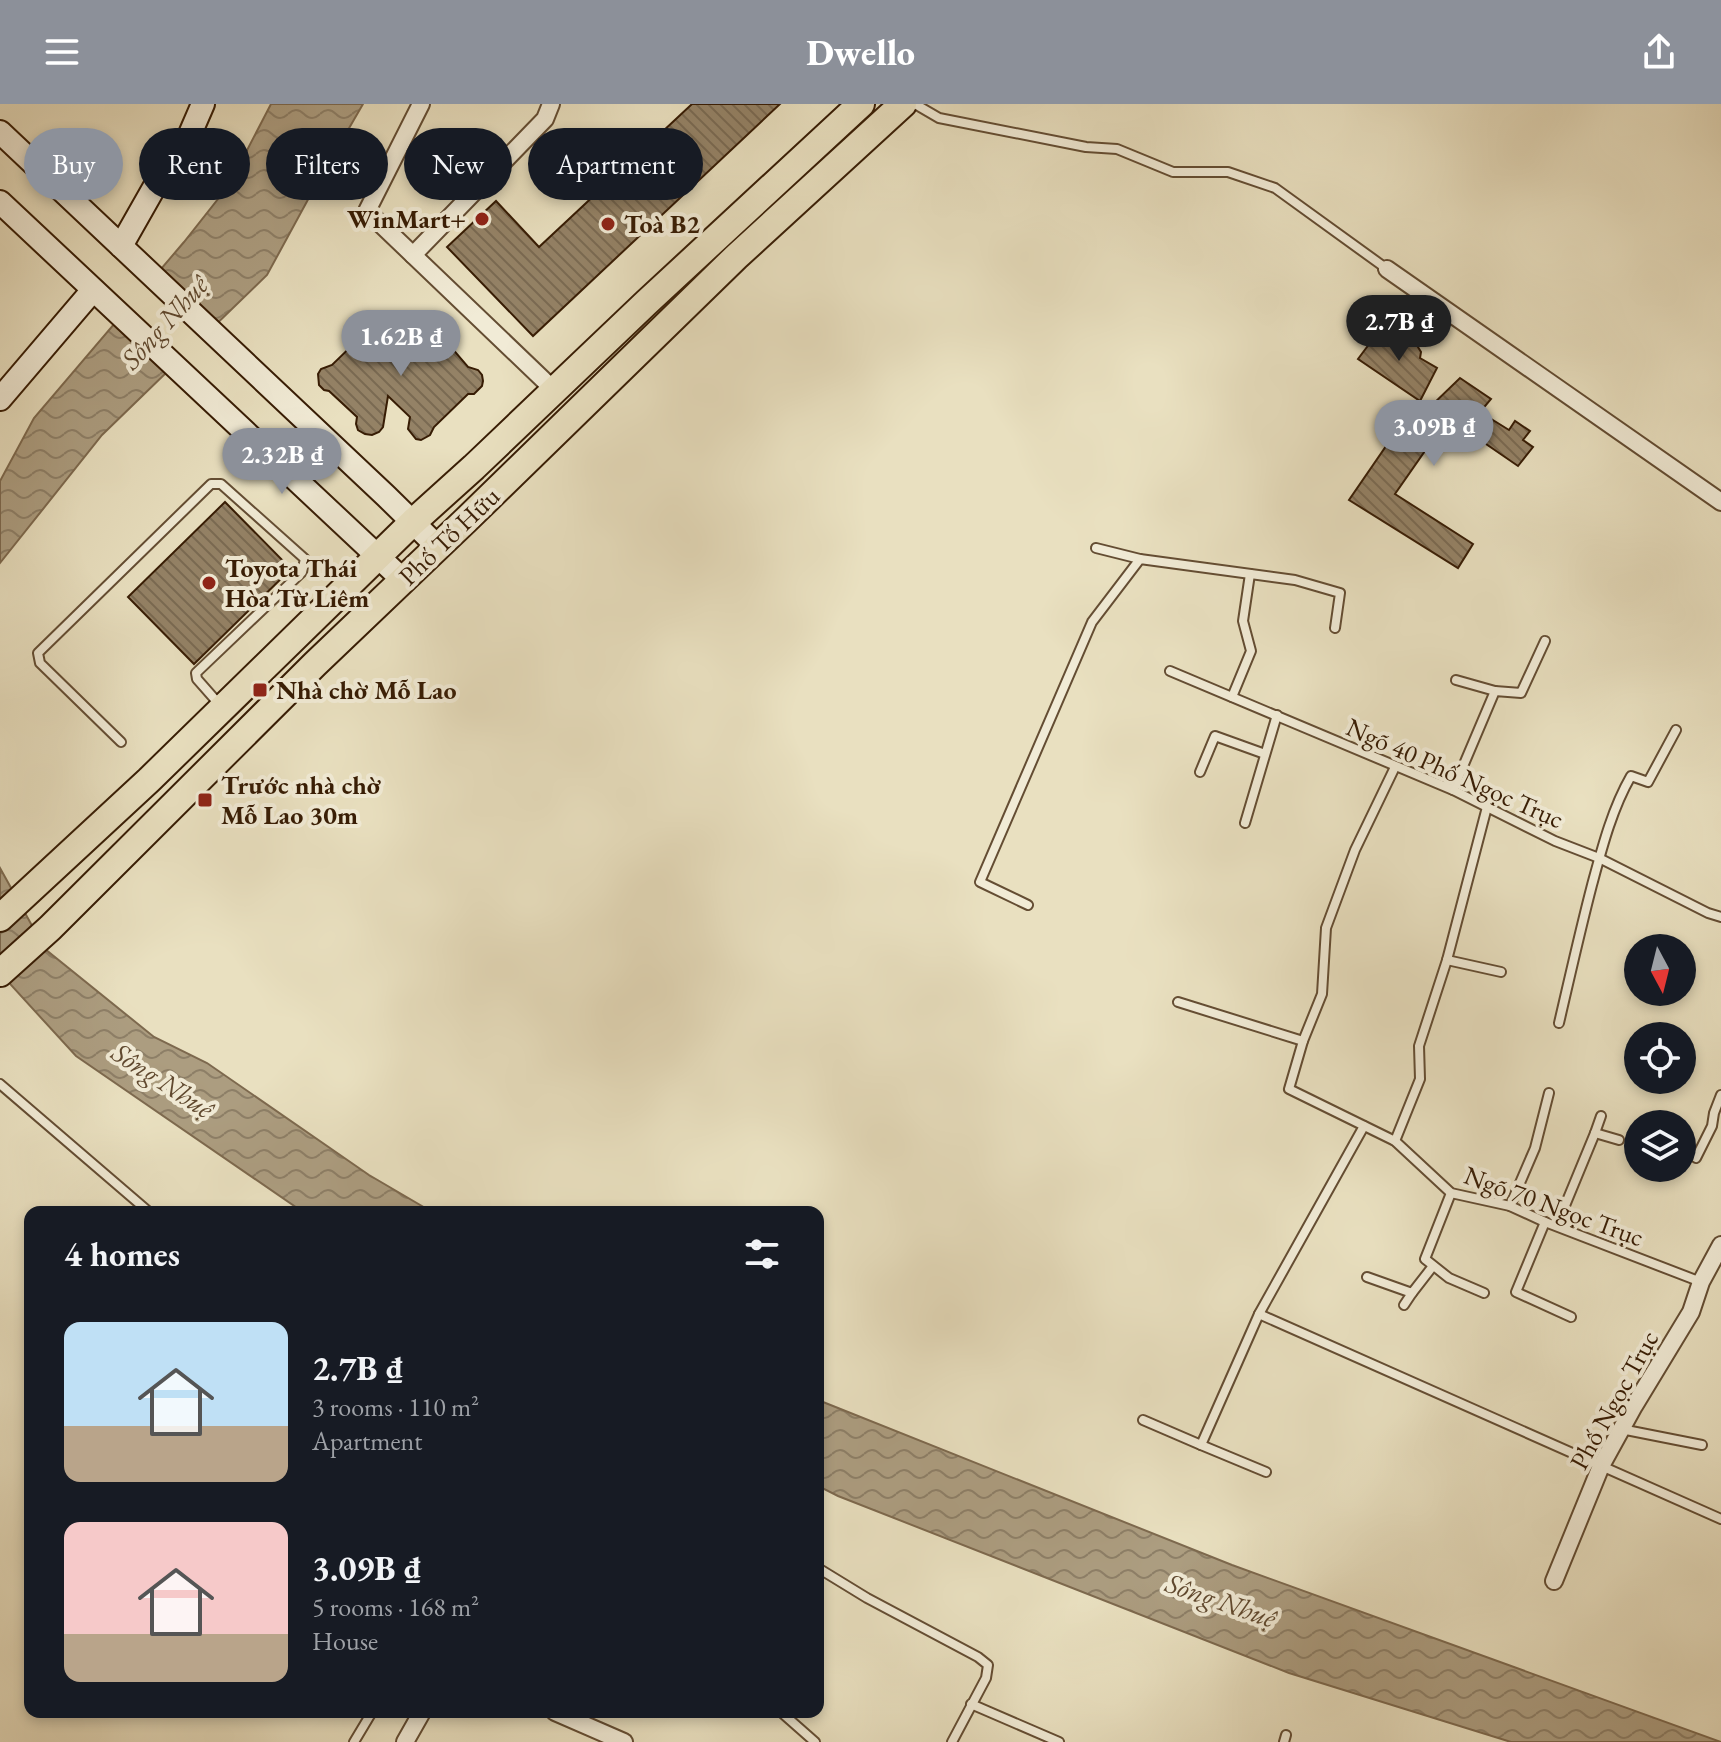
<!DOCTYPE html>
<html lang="en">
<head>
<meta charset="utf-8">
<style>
  body { margin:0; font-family:"EB Garamond",serif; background:#242831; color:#f1f3f6; height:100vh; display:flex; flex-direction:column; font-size:30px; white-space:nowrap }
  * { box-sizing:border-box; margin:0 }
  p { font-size:26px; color:#9ea1a6 }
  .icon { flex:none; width:44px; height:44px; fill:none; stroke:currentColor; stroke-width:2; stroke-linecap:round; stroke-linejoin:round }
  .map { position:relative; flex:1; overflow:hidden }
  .side { position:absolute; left:24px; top:1102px; width:800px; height:512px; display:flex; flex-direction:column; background:#171b24; border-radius:16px; box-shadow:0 4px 12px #0003 }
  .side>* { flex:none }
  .guide { position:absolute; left:24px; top:24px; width:800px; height:72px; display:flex; gap:16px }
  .needle { width:52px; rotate:173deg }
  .controls { position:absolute; left:1624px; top:830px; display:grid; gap:16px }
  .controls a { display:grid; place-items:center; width:72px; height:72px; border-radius:50%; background:#171b24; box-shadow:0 4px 12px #0003; font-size:40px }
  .price { position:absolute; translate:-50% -68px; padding:0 18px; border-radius:28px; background:#8c9099; color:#fff; font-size:26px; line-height:52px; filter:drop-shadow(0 2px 4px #0008) }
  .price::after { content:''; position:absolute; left:50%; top:48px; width:24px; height:18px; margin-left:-12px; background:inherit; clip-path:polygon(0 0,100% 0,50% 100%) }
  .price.selected { background:#222; color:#fff }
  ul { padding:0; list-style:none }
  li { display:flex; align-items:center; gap:24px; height:200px; padding:0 40px }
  li span { display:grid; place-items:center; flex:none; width:224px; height:160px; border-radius:16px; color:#555 }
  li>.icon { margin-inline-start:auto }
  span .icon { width:96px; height:96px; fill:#fffc; stroke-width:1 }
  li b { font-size:34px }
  h2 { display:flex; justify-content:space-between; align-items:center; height:96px; padding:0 40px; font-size:34px }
  .pill { padding:0 28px; border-radius:36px; background:#171b24; box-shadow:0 4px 12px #0003; font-size:28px; line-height:72px }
  .pill.selected { background:#8c9099; color:#fff }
  header { display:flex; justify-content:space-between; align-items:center; height:104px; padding:0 40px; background:#8c9099; color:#fff; font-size:36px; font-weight:800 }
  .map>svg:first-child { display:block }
</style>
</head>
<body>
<header><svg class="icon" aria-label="menu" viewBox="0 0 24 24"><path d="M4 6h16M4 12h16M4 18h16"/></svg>Dwello<svg class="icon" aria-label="share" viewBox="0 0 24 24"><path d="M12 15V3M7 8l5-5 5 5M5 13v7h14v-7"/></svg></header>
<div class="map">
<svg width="1721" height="1638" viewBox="0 0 1721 1638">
  <defs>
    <pattern id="water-waves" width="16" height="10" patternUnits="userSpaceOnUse" patternTransform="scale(2)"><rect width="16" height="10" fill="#ac9d80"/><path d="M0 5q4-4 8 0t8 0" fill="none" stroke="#8d7f67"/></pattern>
    <pattern id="building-back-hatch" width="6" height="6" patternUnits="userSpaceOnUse" patternTransform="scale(2)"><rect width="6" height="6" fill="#948266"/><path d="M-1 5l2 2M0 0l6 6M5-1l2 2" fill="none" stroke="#7a6a52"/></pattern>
  </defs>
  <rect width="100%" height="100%" fill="#e9e0c0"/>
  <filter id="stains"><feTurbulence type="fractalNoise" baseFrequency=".0025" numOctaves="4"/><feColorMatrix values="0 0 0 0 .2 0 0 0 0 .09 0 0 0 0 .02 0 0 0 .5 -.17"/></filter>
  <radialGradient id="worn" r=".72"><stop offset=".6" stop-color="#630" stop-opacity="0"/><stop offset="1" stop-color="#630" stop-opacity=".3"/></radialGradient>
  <g fill="url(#water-waves)" stroke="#7d694e" stroke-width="2">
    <polygon points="271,0 363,0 311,90 267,171 102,331 0,459 0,377 34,314 184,138 229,81"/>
    <polygon points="0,764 45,845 154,933 207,959 369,1071 432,1108 303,1108 76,952 11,881 0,864"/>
    <polygon points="818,1296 1232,1461 1721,1638 1511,1638 1289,1569 838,1392 818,1382"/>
  </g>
  <polygon fill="#e9e0c0" points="151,170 213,229 177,263 119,208"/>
  <g fill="url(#building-back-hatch)" stroke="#371c04" stroke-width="2">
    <polygon points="692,0 780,0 533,232 447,143 496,97 539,143"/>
    <polygon points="423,214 431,214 442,222 444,229 444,235 468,263 478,266 482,271 483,277 482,282 474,290 468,290 434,323 430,331 421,336 416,335 408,325 410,313 388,292 383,323 379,328 372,331 365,330 358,326 356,320 357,313 329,287 324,286 319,281 318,270 321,265 332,261 364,230 369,220 379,216 384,218 387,222 398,262 411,222 415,216"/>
    <polygon points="1379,227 1396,236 1405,232 1413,235 1421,248 1420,254 1437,264 1420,297 1358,255"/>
    <polygon points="1460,274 1491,295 1480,308 1509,326 1515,317 1530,327 1523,336 1533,343 1518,362 1448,314 1395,390 1473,440 1458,464 1349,396 1393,332 1397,335"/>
    <polygon points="225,398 291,465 194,560 128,493"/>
  </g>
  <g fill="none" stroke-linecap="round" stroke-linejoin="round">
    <defs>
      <g id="lane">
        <polyline points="915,0 939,14 1086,43 1117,45 1173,68 1228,68 1275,84 1387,165"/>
        <polyline points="1096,444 1140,455"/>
        <polyline points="1170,567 1453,686 1555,737 1599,754 1708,809 1721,813"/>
        <polyline points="1456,576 1495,587"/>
        <polyline points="1232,593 1251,547 1243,517 1250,470"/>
        <polyline points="121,638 40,559 38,549 211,380 221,380 305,455 302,468 196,569 197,575 219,600"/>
        <polyline points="1395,663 1355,746 1326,824 1322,890 1303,937 1289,985 1395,1037 1451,1089 1510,1102 1545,1118 1701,1178"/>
        <polyline points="1200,668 1215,632 1265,650"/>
        <polyline points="1453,686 1495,587 1521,589 1545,537"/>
        <polyline points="1245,719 1277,611"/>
        <polyline points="1028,801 980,778 1092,518 1140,455 1295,476 1340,489 1335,524"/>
        <polyline points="1447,856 1501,868"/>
        <polyline points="1178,898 1303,937"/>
        <path d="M1559,919C1570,872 1580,827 1592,781C1602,744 1612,705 1631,672L1648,678L1676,626"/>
        <polyline points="0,980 149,1108"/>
        <polyline points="1595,1029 1619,1036"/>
        <polyline points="1395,1037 1420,975 1419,942 1447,856 1487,703"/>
        <polyline points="1696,1054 1712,1022 1714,1009 1721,991"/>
        <polyline points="1451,1089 1425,1155 1449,1174 1484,1189"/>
        <polyline points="1510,1102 1535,1044 1549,989"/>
        <polyline points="1545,1118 1516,1188 1571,1213"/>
        <polyline points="1557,1121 1595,1029 1601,1012"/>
        <polyline points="1367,1173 1412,1189 1433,1162"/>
        <polyline points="1404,1201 1412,1189"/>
        <polyline points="1259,1210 1721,1415"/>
        <polyline points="1143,1316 1201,1341 1259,1210 1364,1022"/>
        <polyline points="1621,1325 1702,1341"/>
        <polyline points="1201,1341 1266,1368"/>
        <polyline points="818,1464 867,1494 978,1553 988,1561 986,1574 952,1638"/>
        <polyline points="971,1600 1059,1638"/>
        <polyline points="781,1608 815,1638"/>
        <polyline points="354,1638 372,1608"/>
        <polyline points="1284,1638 1286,1631"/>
      </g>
      <g id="street">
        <polyline points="421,0 367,107 554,286"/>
        <polyline points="413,151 545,15 551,0"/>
        <polyline points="1387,165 1721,398"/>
        <polyline points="1554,1477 1601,1362 1634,1302 1691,1208 1701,1178 1721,1141"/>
        <polyline points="555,1608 624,1638"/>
        <polyline points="405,1638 422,1608"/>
      </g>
      <g id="secondary">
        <polyline points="0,28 386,392 438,443"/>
        <polyline points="0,98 403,476"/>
        <polyline points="121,142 159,75 190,30 203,0"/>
        <polyline points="0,295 93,186"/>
      </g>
      <g id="primary">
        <polyline points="0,814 149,676 413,418 474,363 646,199 861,0"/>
        <polyline points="0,869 50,824 315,560 466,416 736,153 903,0"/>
      </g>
    </defs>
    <use href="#lane" stroke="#644d33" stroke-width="12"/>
    <use href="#street" stroke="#644d33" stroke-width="20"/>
    <use href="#secondary" stroke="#371c04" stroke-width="26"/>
    <use href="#primary" stroke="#371c04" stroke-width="30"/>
    <use href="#lane" stroke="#f1ebd6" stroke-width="8"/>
    <use href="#street" stroke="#f1ebd6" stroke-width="16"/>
    <use href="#secondary" stroke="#f1ebd6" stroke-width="22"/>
    <use href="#primary" stroke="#e9e0c0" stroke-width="26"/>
  </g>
  <g fill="#8f2418" stroke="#f1ebd6" stroke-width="3">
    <circle cx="482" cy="115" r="8"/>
    <circle cx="608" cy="120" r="8"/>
    <circle cx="209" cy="479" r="8"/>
    <rect x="252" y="578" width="16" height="16" rx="4"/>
    <rect x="197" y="688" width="16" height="16" rx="4"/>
  </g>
  <g text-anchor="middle" stroke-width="8" stroke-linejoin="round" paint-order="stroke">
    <g font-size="26" font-weight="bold" fill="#371c04" stroke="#f1ebd6" text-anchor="start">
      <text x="466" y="124" text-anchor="end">WinMart+</text>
      <text x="624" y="129">Toà B2</text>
      <text x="225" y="473">Toyota Thái<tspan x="225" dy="30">Hòa Từ Liêm</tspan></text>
      <text x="276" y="595">Nhà chờ Mỗ Lao</text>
      <text x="221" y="690">Trước nhà chờ<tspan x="221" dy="30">Mỗ Lao 30m</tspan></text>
    </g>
    <g font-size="26" fill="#371c04" stroke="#f1ebd6">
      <text transform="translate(449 432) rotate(-44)" y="9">Phố Tố Hữu</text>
      <text transform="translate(1455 669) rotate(24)" y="9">Ngõ 40 Phố Ngọc Trục</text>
      <text transform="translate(1554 1102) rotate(20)" y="9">Ngõ 70 Ngọc Trục</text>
      <text transform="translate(1614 1296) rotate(-61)" y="9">Phố Ngọc Trục</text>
    </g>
    <g font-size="28" font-style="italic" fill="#60492f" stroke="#f1ebd6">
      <text transform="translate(164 218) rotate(-48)" y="10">Sông Nhuệ</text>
      <text transform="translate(163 976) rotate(33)" y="10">Sông Nhuệ</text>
      <text transform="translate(1221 1496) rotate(19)" y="10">Sông Nhuệ</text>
    </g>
  </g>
  <rect width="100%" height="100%" filter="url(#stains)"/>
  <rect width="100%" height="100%" fill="url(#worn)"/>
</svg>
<div class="controls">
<a><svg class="needle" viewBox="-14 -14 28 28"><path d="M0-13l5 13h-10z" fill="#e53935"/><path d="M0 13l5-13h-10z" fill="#9ea1a6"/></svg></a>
<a><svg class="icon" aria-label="locate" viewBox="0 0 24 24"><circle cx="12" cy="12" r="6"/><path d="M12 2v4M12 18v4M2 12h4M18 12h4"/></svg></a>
<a><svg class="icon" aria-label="layers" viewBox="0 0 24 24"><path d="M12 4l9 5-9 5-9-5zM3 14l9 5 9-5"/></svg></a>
</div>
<b class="price selected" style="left:1399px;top:259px">2.7B ₫</b>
<b class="price" style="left:401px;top:274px">1.62B ₫</b>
<b class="price" style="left:1434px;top:364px">3.09B ₫</b>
<b class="price" style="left:282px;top:392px">2.32B ₫</b>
<div class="guide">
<a class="pill selected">Buy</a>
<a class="pill">Rent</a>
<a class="pill">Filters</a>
<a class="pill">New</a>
<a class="pill">Apartment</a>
</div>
<section class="side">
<h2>4 homes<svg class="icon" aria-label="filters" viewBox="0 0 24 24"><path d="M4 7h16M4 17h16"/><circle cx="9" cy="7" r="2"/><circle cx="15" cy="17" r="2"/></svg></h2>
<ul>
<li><span style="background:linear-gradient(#bfe0f5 65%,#b9a48a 0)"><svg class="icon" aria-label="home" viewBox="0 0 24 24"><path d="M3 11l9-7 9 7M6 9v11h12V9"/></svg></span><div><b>2.7B ₫</b><p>3 rooms · 110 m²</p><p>Apartment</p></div></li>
<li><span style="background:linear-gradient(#f6c9c9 70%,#b9a48a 0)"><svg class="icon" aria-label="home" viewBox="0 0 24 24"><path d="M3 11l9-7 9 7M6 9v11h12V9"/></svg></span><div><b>3.09B ₫</b><p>5 rooms · 168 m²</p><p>House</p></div></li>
</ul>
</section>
</div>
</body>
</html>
